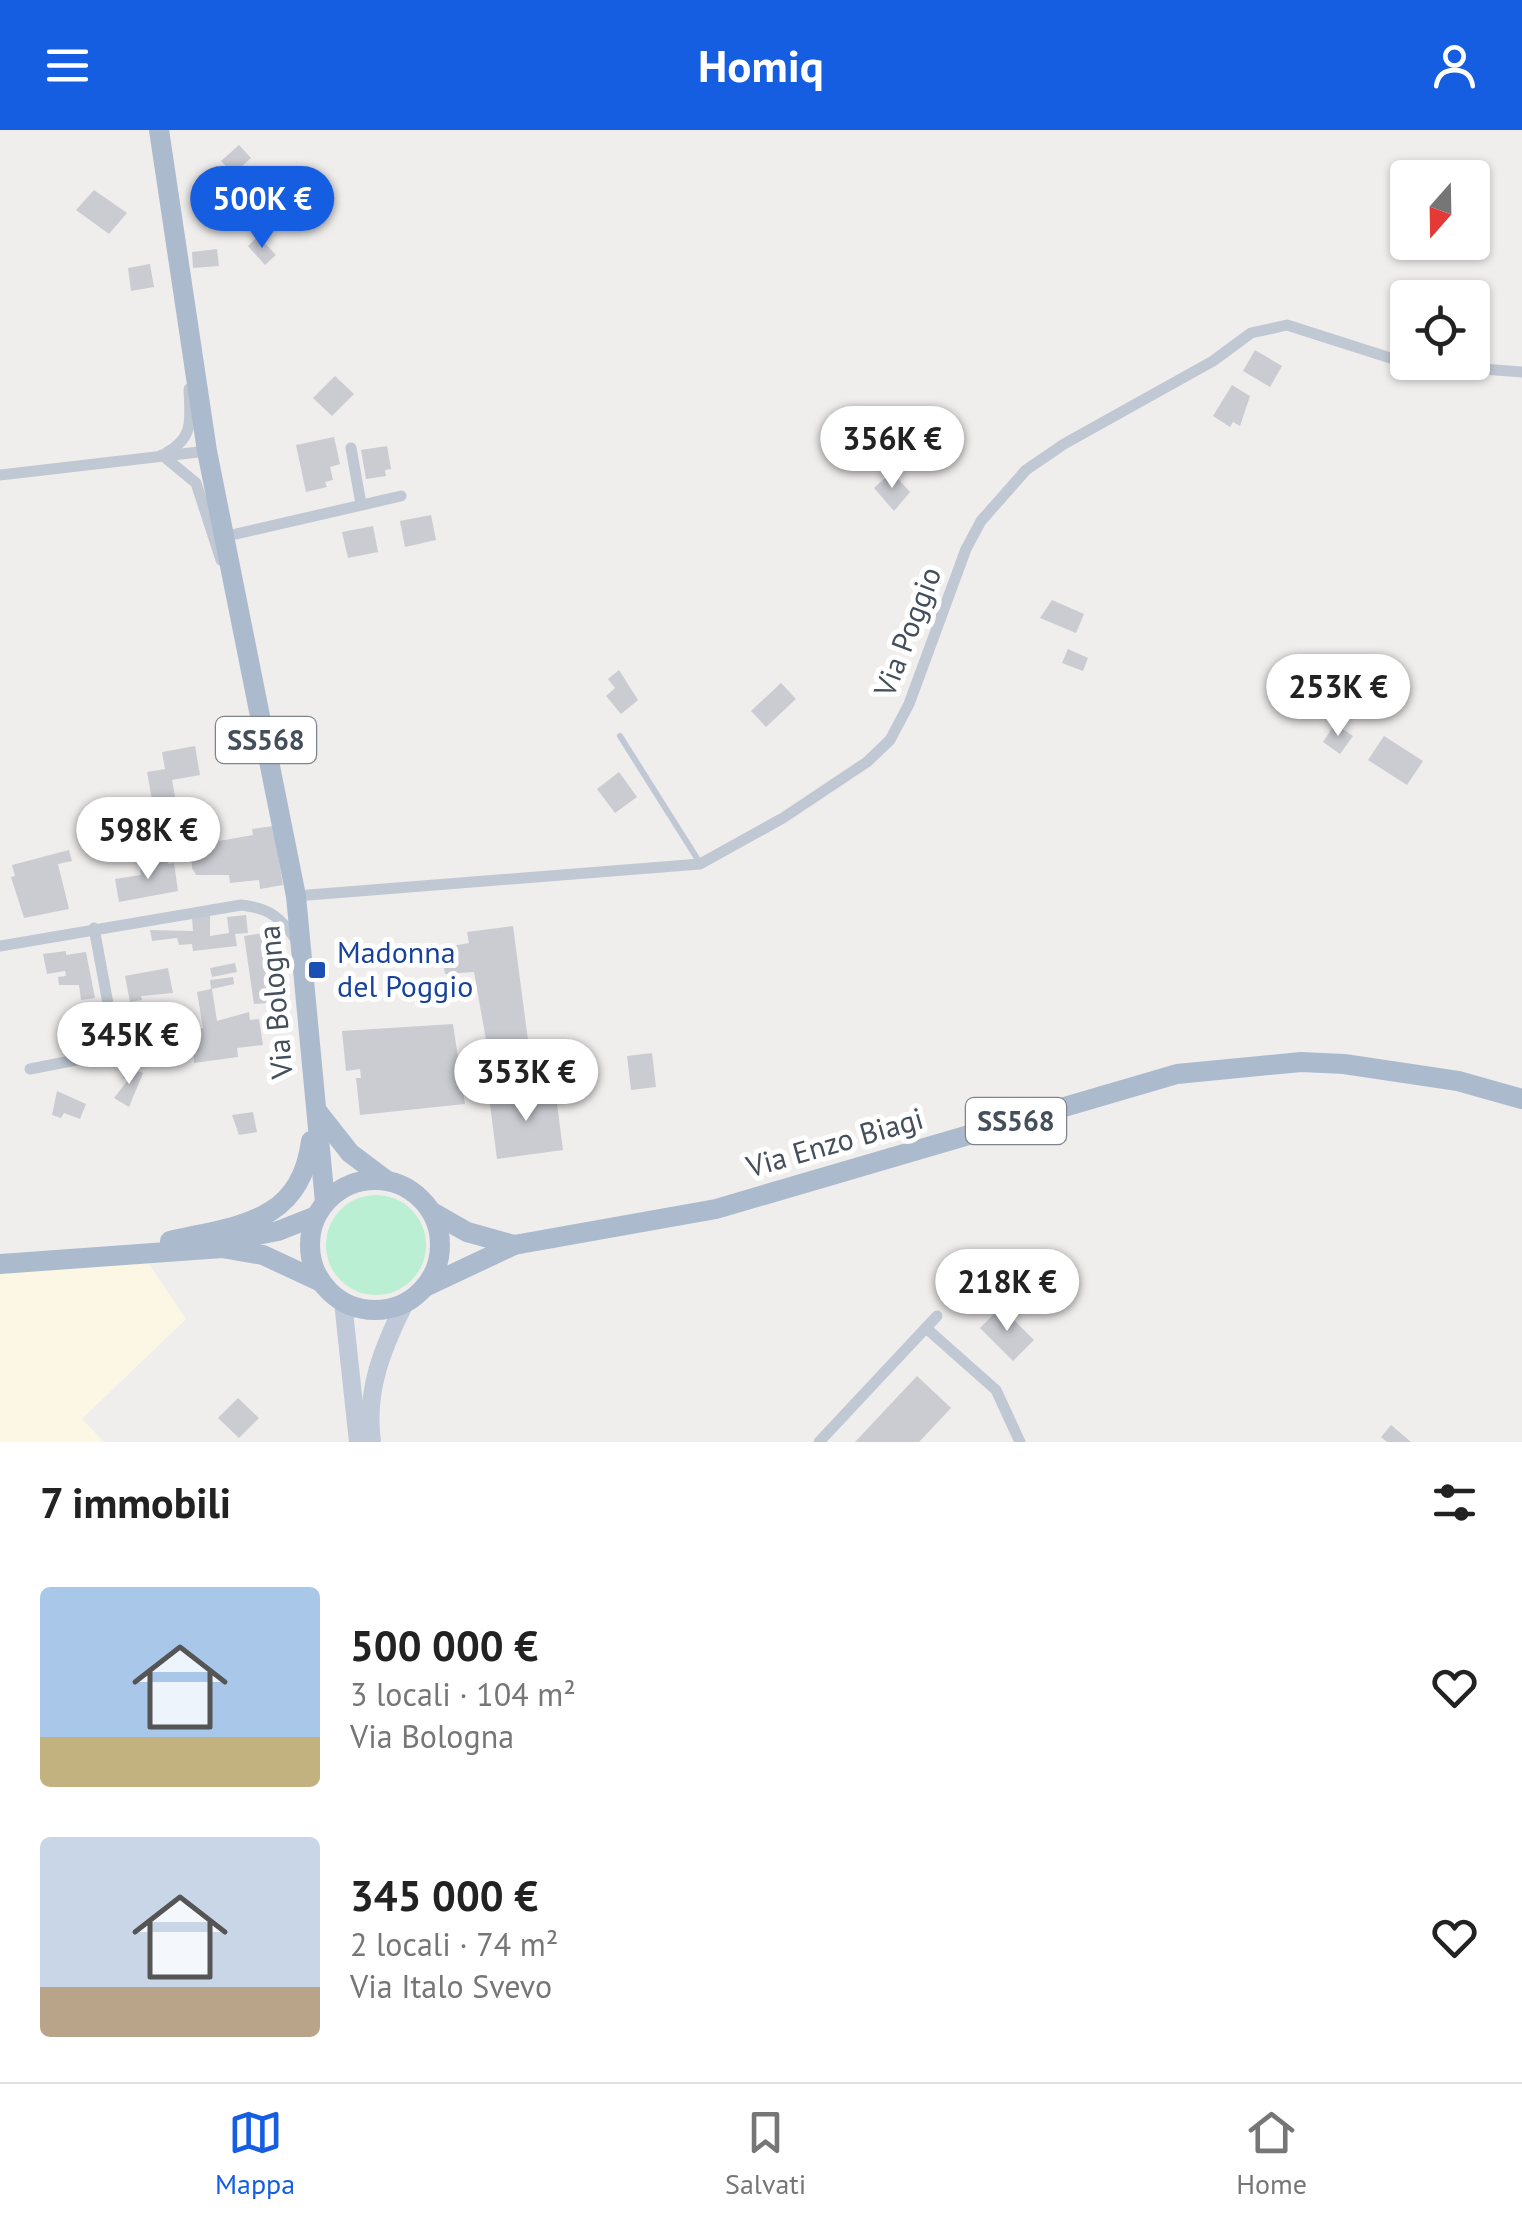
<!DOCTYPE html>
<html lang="it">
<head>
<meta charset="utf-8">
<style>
  body { margin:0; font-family:"PT Sans",sans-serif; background:#f6f6f6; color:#222; height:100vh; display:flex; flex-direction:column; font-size:38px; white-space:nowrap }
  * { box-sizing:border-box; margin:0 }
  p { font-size:32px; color:#767676 }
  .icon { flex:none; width:55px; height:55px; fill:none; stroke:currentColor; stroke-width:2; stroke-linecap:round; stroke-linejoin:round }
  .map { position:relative; height:1312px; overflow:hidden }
  .drawer { display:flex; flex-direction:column; background:#fff; flex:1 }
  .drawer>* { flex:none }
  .needle { width:65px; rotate:200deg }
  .controls { position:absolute; left:1390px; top:30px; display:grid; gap:20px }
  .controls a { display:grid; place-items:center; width:100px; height:100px; border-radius:10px; background:#fff; box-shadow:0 2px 8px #0004; font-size:50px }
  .price { position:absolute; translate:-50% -85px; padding:0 22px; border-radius:35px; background:#fff; color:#222; font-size:32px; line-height:65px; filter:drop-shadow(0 2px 5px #0008) }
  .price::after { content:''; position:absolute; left:50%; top:60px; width:30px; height:22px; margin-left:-15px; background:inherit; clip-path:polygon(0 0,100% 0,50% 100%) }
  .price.selected { background:#155ee2; color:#fff }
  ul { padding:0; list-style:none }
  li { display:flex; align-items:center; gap:30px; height:250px; padding:0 40px }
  li span { display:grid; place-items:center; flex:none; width:280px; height:200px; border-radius:10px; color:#555 }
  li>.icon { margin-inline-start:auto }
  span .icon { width:120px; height:120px; fill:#fffc; stroke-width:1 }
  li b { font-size:42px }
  h2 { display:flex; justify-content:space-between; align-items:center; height:120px; padding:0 40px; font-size:42px }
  header { display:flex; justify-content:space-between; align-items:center; height:130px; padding:0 40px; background:#155ee2; color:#fff; font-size:45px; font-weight:800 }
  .tabs { display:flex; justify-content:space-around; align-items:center; height:140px; border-top:2px solid #e0e0e0; background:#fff; font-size:28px; color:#767676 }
  .tabs a { display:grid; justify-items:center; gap:5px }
  .tabs .selected { color:#155ee2 }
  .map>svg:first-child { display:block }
</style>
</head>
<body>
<header><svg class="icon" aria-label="menu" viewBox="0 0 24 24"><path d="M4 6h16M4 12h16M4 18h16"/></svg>Homiq<svg class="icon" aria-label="person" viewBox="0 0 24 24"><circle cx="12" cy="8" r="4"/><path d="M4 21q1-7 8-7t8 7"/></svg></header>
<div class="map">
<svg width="1522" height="1312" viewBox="0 0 1522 1312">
  <rect width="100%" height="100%" fill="#f0eded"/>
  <polygon fill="#fcf7e5" points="146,1130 186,1189 82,1289 104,1312 0,1312 0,1143"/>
  <circle fill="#baefd3" cx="376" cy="1115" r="50"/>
  <g fill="#caccd2">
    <polygon points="239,15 251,28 233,44 221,31"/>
    <polygon points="94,60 127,83 109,104 76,80"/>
    <polygon points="258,106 276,125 265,135 248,116"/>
    <polygon points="217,119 219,136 193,138 192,122"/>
    <polygon points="150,134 154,157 131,161 128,138"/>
    <polygon points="1255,220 1282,236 1270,257 1243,241"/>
    <polygon points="335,246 354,264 332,286 313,268"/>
    <polygon points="1232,255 1250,266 1240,296 1233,292 1230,297 1213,286"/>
    <polygon points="334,307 340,334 330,337 333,350 325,352 327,357 306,362 296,315"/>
    <polygon points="387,316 391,339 385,340 386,346 366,349 361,320"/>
    <polygon points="892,342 910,362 894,381 874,358"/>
    <polygon points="431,385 436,410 405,417 400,391"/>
    <polygon points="373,396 378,422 348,428 342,402"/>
    <polygon points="1052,470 1084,484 1076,503 1040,488"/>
    <polygon points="1068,519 1088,528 1083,541 1062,533"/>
    <polygon points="619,540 638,570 621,584 606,566 615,558 608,549"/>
    <polygon points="781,553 796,569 766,597 751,581"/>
    <polygon points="1335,594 1353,606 1340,624 1323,612"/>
    <polygon points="1384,606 1423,631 1407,655 1368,630"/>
    <polygon points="195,616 200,645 172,650 179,688 156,692 147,642 165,639 162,622"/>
    <polygon points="619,642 637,667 615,683 597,659"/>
    <polygon points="273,696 283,755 260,759 259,750 230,753 229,745 196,745 192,738 190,708 212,704 213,712 253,705 252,699"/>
    <polygon points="69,720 72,731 58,734 69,779 24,788 11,747 15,746 12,735"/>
    <polygon points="167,729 168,734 174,733 178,761 119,772 115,749 141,745 140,737"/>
    <polygon points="210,785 210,806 229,803 227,787 246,785 248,803 235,804 237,816 193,821 192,814 179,815 177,808 152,811 150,800 193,801 192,788"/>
    <polygon points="513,796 531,933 491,938 474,842 445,844 441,818 469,813 467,802"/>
    <polygon points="270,802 275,846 281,845 285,872 254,874 244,806"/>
    <polygon points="66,821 66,825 86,822 95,868 81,870 79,855 59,855 58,847 66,846 65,841 47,844 43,824"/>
    <polygon points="235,833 237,842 212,847 210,838"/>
    <polygon points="168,838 173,863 141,866 142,870 130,872 125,846"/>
    <polygon points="233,847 234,854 212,859 217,891 249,882 250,890 259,889 263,915 237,918 238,927 194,933 193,899 203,898 197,862 211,859 210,850"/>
    <polygon points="453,894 465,974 360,985 356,948 361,948 360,939 346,941 342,901"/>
    <polygon points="652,923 656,957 631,960 627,926"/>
    <polygon points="127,937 143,943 129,977 114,968 128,950 123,948"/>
    <polygon points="555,958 563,1020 497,1029 489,967"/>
    <polygon points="57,961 86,974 80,989 64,983 61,988 52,985"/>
    <polygon points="253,982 257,1002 239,1005 232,985"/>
    <polygon points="1001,1177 1034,1210 1013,1231 980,1198"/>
    <polygon points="917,1246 951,1278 919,1312 855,1312"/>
    <polygon points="238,1268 259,1288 239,1308 218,1288"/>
    <polygon points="1391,1295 1411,1312 1387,1312 1381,1307"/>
  </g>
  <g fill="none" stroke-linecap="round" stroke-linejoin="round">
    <polyline stroke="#c0c8d3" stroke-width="6" points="620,606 700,733"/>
    <g stroke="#c0c8d3" stroke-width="11">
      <polyline points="351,318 361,374"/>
      <path d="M166,323C195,307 190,289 189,259"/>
      <polyline points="162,325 196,353 221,430"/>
      <polyline points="0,345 207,321"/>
      <polyline points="223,407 401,366"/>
      <polyline points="296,766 700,734 783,688 867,632 890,610 909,574 966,419 981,391 1026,340 1064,314 1213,231 1251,203 1287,195 1406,233 1522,242"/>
      <path d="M0,816L241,775C270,778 281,788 297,811"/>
      <polyline points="30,939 117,922 94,798"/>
      <polyline points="926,1198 996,1260 1020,1312"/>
      <polyline points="819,1312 937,1186"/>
    </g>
    <g stroke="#bfc9d7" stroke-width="18">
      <polyline points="343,1172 358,1312"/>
      <path d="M372,1312C365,1261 382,1219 405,1173"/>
    </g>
    <g stroke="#acbacd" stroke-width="20">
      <polyline points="159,0 207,321 296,766 325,1072"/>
      <polyline points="317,981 350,1023 386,1050"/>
      <circle cx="375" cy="1115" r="65"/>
      <polyline points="432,1082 467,1102 514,1115"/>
      <path d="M170,1111C238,1095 300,1094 311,1011"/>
      <polyline points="226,1111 278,1101 316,1086"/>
      <polyline points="0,1134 222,1118 263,1125 321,1152"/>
      <polyline points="425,1157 514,1115 716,1079 1177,944 1301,932 1344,934 1458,951 1522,969"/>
    </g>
  </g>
  <rect fill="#1a4fb4" stroke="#fff" stroke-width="4" x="307" y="830" width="20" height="20" rx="5"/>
  <g text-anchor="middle" stroke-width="10" stroke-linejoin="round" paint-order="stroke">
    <g fill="#fff" stroke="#7d848c" stroke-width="2.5">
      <rect x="216" y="587" width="100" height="46" rx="8"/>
      <rect x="966" y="968" width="100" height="46" rx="8"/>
    </g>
    <g font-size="28" font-weight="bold" fill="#454f5b">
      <text x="266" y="620">SS568</text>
      <text x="1016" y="1001">SS568</text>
    </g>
    <g font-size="30" fill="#454f5b" stroke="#fff">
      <text transform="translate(908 502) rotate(-69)" y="10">Via Poggio</text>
      <text transform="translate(276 872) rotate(-95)" y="10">Via Bologna</text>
      <text transform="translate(835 1013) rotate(-16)" y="10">Via Enzo Biagi</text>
    </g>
    <g font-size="30" fill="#164399" stroke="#fff" text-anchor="start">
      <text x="337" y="833">Madonna<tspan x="337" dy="34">del Poggio</tspan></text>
    </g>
  </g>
</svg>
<div class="controls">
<a><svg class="needle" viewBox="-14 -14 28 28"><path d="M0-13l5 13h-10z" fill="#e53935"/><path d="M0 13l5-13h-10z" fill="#767676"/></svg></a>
<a><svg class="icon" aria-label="locate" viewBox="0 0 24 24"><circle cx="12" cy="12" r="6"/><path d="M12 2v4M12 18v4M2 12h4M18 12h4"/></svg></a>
</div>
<b class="price selected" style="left:262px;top:121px">500K €</b>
<b class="price" style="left:892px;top:361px">356K €</b>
<b class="price" style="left:1338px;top:609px">253K €</b>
<b class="price" style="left:148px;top:752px">598K €</b>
<b class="price" style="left:129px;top:957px">345K €</b>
<b class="price" style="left:526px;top:994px">353K €</b>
<b class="price" style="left:1007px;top:1204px">218K €</b>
</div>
<section class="drawer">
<h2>7 immobili<svg class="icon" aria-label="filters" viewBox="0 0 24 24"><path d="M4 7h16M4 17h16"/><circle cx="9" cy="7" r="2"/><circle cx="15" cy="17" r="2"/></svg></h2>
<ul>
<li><span style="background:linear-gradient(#a9c7e8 75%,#c2b280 0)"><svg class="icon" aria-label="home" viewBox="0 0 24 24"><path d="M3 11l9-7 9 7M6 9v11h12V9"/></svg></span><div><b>500 000 €</b><p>3 locali · 104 m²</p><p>Via Bologna</p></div><svg class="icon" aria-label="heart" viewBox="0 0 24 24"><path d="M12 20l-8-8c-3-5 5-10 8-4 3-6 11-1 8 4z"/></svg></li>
<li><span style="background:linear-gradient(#c9d6e8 75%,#b9a48a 0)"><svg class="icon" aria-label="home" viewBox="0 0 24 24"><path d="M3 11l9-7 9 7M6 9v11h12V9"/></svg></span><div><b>345 000 €</b><p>2 locali · 74 m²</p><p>Via Italo Svevo</p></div><svg class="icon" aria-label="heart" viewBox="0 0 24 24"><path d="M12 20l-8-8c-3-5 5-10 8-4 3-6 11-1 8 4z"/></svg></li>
</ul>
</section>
<nav class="tabs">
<a class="selected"><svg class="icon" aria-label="map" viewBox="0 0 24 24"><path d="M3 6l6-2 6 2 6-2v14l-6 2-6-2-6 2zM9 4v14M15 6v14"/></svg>Mappa</a>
<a><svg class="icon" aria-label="saved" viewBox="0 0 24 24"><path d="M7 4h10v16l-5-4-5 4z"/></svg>Salvati</a>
<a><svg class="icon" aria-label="home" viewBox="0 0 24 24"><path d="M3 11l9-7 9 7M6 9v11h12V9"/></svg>Home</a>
</nav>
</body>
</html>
